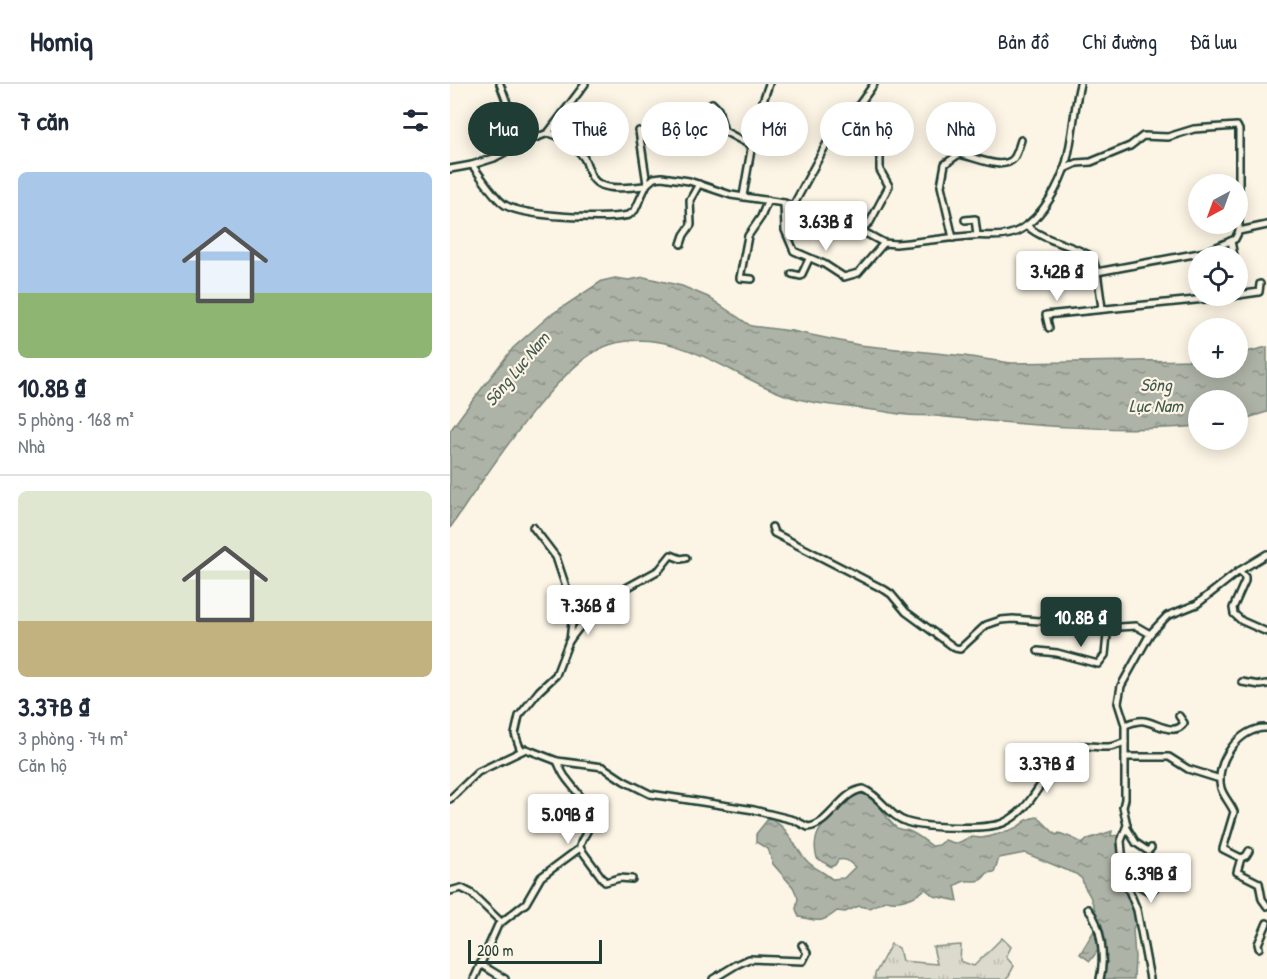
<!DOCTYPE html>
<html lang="vi">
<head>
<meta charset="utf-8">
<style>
  body { margin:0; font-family:"Patrick Hand",sans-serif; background:#f6f6f7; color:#1f2937; height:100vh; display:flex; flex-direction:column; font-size:22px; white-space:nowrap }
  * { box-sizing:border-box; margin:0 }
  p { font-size:20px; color:#747a83 }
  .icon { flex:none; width:33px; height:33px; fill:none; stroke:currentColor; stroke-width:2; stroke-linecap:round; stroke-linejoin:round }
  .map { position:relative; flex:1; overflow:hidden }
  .details { display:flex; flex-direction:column; background:#fff; width:450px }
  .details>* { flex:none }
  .guide { position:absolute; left:18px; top:18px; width:570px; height:54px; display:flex; gap:12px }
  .needle { width:39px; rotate:221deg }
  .tools { position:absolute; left:738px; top:90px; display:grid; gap:12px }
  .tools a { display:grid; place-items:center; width:60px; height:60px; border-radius:50%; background:#fff; box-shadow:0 3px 15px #0003; font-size:30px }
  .scale { position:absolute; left:18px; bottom:15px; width:134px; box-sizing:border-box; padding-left:6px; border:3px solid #1f3d34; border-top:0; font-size:16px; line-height:21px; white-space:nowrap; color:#1f3d34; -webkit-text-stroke:4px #fcf5e5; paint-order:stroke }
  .price { position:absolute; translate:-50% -51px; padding:0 14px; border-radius:6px; background:#fff; color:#222; font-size:20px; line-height:39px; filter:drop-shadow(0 2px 3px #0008) }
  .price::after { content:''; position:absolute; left:50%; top:36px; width:18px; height:14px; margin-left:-9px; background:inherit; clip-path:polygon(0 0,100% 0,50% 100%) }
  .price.on { background:#1f3d34; color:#fff }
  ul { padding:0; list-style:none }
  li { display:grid; align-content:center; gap:12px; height:318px; padding:0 18px }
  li+li { border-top:2px solid #e0e1e3 }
  li span { display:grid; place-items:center; height:186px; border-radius:9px; color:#555 }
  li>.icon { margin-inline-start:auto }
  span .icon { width:108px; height:108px; fill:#fffc; stroke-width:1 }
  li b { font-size:26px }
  h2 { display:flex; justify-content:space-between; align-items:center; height:72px; padding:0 18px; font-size:26px }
  .chip { padding:0 21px; border-radius:27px; background:#fff; box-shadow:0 3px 15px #0003; font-size:21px; line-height:54px }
  .chip.on { background:#1f3d34; color:#fff }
  header { display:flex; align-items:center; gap:36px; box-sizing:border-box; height:84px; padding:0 30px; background:#fff; border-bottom:2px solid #e0e1e3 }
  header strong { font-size:28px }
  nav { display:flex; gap:33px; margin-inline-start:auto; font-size:21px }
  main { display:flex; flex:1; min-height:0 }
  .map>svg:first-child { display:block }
</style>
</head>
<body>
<header>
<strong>Homiq</strong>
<nav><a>Bản đồ</a><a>Chỉ đường</a><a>Đã lưu</a></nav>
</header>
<main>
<section class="details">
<h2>7 căn<svg class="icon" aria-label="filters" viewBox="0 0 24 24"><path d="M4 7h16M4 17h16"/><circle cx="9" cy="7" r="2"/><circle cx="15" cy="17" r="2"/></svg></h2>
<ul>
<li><span style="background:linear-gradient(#a9c7e8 65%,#8fb573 0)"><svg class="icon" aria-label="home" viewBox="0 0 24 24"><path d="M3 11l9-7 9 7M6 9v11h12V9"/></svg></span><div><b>10.8B ₫</b><p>5 phòng · 168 m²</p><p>Nhà</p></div></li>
<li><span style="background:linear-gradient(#dfe7d0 70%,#c2b280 0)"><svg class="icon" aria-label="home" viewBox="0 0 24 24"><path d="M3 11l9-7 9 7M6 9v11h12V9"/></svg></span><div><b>3.37B ₫</b><p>3 phòng · 74 m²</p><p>Căn hộ</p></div></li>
</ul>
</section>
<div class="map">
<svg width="817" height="895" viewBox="0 0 817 895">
  <defs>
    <pattern id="grass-tufts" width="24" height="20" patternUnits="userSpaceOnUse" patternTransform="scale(1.5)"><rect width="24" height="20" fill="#dcdacc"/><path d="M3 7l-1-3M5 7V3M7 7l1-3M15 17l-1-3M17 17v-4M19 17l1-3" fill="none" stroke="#bcbcb0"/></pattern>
    <pattern id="water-ripples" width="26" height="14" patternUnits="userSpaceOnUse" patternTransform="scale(1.5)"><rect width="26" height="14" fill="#aeb3a7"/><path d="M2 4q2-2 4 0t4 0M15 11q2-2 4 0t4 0" fill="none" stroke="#8d9389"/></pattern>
  </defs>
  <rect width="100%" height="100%" fill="#fcf5e5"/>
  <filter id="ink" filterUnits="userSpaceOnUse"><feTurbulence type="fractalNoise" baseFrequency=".0167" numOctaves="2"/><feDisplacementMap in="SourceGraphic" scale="12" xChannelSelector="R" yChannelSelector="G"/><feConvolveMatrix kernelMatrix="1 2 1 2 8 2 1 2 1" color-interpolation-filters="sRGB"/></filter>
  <g filter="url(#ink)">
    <polygon fill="url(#grass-tufts)" stroke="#7e8c80" stroke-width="1.5" points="552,854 561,863 556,873 564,882 557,895 424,895 425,890 441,860 449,864 452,877 487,880 483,863 511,861 510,877 524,882"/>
    <g fill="url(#water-ripples)" stroke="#758479" stroke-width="1.5">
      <path d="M194,193L232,202L258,213L301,242L342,247L409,261L514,272L561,279L748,276V284H788V270L817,263V328L788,337V316H748V342C664,349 579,341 495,333C483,331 470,332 458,331C446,330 434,327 422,326C389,321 357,321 325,307C271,285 220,242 159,261C109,276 31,399 0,444V347L13,329L63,264L99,232L152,197L165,194L179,196Z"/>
      <path d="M408,709C434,714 430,732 447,744C452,747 457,745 461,748C468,751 475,757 482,762L489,761L495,756C513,763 507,756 522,753C525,753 528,754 531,754C542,753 553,748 563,745C575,741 571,735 588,733L606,751L609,749C615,751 629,756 632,760L638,755L662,747L661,752L670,751L671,768L677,805L687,835L683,845L685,873L684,895H651L648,834L640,812L634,802L632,795L626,790L575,769L549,774L544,788L537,789C527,805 520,790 505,802L508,817L484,812L475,805C467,813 449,820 437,816L420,824L409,822L395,828L387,827C370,841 368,836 349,833L346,825L348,814L343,803L323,780L318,765L306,758V750L318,735C339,740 344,766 359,779C366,785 375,789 382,795L394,794L405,783C399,778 396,774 388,776L385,781L381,783L367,774C358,745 383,732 402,713Z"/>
      <polygon points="645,845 649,865 640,877 630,870"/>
    </g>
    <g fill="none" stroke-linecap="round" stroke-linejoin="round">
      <defs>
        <g id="street">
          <polyline points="50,0 72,59"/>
          <polyline points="262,19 268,25 274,47"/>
          <polyline points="223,35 234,32 245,32 251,46 274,47 302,62"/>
          <polyline points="189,47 197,100"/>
          <polyline points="98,49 135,0"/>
          <path d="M22,81L44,74L72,59L98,49C111,52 126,62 134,74C140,84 138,95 151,101C164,106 181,103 195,102"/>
          <path d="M0,85L22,81C31,92 44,114 55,121C75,133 155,136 179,131L185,126L197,100L204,94L212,93L239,97L281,111L334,119L355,126L394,145L410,146L434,159L446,160C470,158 494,154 519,152C533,150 546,154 560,150C586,143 605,110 614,86C623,59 623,28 630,0"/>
          <polyline points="614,85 627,79 641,78 680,62 693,52 718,53 744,45 787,42 789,46 789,147"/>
          <polyline points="293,112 306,37 319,0"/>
          <polyline points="334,119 335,146 344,167 374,180 394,193 408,189 434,159"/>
          <polyline points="343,122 378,57 409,21 424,0"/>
          <polyline points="515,136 525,135 527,151"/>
          <path d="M577,142C596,158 621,160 642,173L647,188L652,224"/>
          <polyline points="410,146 420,138 439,102 430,86 430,69"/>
          <path d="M503,154L491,102L495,80L509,70C523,72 553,88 564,74C567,70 569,62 571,56"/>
          <polyline points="781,157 784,172"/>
          <polyline points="231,160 234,151 241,141 240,116 249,100"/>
          <polyline points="647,188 755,168 785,155 789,147 817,141"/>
          <polyline points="342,190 351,192 359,175"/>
          <polyline points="302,195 290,194 298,152 311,133 318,116"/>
          <polyline points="788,196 790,211"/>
          <polyline points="788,211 809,208 810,200"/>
          <polyline points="599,244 596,231 785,212"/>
          <polyline points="83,443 106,473 117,506 123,530 120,556"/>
          <polyline points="789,487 795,493 795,497 783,524 784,530 792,537 817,548"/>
          <polyline points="700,550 717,532 747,520 789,487 817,470"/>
          <polyline points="588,567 607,569 648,580 655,571 658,541"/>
          <polyline points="792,598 810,601 817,600"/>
          <path d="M675,641C681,639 688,636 694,637C707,639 725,653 734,639L729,632"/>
          <path d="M817,644C790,642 764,679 771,704C773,712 781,720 784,728L773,765L791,774L787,788L809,799L812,815L817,822"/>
          <polyline points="675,658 675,715 673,723 677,741 671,757 673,779 676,799 687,826 700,895"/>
          <polyline points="71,667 65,650 69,632 89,607 106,591 119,557 150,516 166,506 169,508 209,486 221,471 231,475 236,474"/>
          <polyline points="675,673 719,673 738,685 770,695"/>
          <path d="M107,677C110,683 112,689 116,694C127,709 141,721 139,741C138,750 130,755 130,764L155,798L170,794L182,795"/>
          <path d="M0,715L28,688L76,665L107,677L153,683L174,697L200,710L304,726L344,736L358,743C380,741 390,708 413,705C431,712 438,732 457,738C476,744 534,746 553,739C564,734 574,725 581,715C595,696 603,676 626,664C637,659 647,664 658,663C664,663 670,660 675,658V641L668,619L671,602L700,550L686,542L669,543L563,535L551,536L536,541L510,565L505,564L456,528L441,510L435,506L324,449L322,443"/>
          <polyline points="677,744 686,759 698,767 701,764"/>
          <polyline points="791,774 796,772 799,767"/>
          <polyline points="676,794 700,808 720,790"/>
          <polyline points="0,807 11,804 21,809 51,838"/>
          <path d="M638,825C652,841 655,874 650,895"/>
          <polyline points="809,864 808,860 817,839"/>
          <polyline points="30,880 55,895"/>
          <polyline points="24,895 48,841 76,819 91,793 130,764"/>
          <polyline points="263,895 286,881 299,875 353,877 357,869 352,861"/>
        </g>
      </defs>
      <use href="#street" stroke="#1f3d34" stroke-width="10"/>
      <use href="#street" stroke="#fcf5e5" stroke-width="5"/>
    </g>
  </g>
  <g text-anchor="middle" stroke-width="4.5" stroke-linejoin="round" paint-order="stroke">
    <g font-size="18" font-style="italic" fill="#435a51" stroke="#fcf5e5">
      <text transform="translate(67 285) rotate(-50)" y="6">Sông Lục Nam</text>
      <text x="706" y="307">Sông<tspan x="706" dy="21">Lục Nam</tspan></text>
    </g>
  </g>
</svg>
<div class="tools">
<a><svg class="needle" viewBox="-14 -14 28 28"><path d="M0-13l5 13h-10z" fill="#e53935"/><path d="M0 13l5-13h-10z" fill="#747a83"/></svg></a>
<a><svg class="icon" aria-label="locate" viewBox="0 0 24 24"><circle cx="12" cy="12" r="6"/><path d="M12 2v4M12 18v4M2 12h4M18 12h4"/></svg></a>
<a>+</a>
<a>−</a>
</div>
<div class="scale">200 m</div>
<b class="price" style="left:376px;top:168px">3.63B ₫</b>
<b class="price" style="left:607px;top:218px">3.42B ₫</b>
<b class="price" style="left:138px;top:552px">7.36B ₫</b>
<b class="price on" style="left:631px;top:564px">10.8B ₫</b>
<b class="price" style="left:597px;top:710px">3.37B ₫</b>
<b class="price" style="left:118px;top:761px">5.09B ₫</b>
<b class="price" style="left:701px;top:820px">6.39B ₫</b>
<div class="guide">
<a class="chip on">Mua</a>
<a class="chip">Thuê</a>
<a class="chip">Bộ lọc</a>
<a class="chip">Mới</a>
<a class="chip">Căn hộ</a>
<a class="chip">Nhà</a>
</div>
</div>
</main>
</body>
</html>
